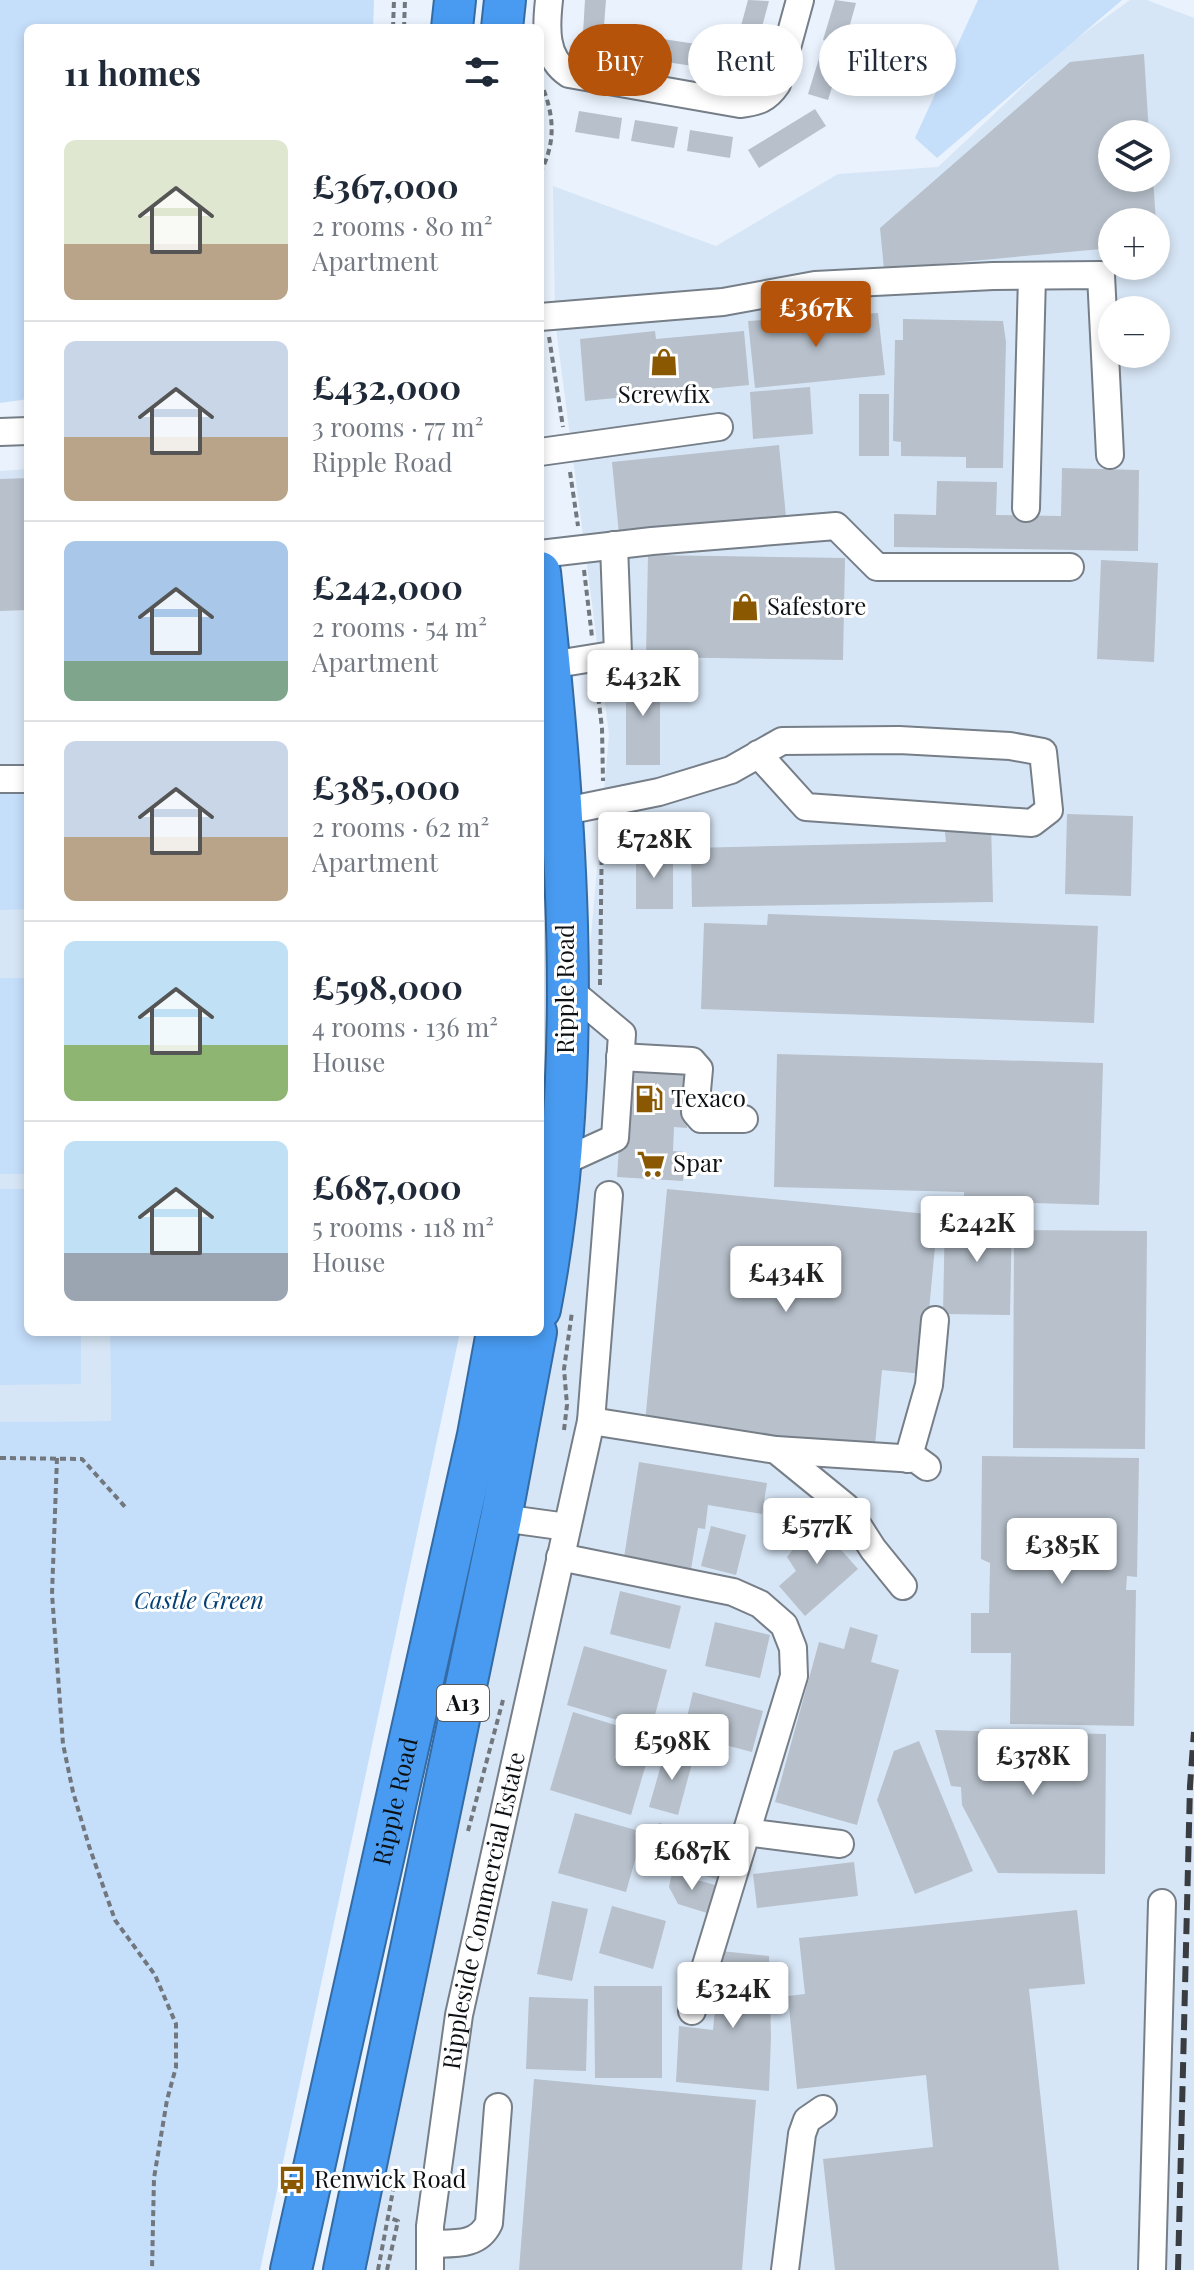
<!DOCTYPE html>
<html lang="en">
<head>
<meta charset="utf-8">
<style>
  body { margin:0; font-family:"Playfair Display",serif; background:#f6f6f7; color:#1f2937; height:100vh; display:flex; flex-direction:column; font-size:30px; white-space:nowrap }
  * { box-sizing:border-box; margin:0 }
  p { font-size:26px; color:#747a83 }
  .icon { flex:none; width:44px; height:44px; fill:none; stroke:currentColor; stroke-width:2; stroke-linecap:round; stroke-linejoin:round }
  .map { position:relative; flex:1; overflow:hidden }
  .drawer { position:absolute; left:24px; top:24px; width:520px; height:1312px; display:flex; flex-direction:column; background:#fff; border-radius:12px; box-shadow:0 4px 12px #0003 }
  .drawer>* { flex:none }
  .hud { position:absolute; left:568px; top:24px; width:506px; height:72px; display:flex; gap:16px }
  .controls { position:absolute; left:1098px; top:120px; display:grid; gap:16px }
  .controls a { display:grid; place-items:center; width:72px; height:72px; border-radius:50%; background:#fff; box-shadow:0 4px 12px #0003; font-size:40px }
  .price { position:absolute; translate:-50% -68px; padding:0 18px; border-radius:8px; background:#fff; color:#222; font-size:26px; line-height:52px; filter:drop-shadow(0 2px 4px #0008) }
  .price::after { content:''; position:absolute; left:50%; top:48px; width:24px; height:18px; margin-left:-12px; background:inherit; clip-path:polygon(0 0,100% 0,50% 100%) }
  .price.active { background:#b45309; color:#fff }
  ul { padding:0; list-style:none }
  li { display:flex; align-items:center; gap:24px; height:200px; padding:0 40px }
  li+li { border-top:2px solid #e0e1e3 }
  li span { display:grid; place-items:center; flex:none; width:224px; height:160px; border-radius:12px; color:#555 }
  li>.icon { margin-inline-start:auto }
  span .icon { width:96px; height:96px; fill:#fffc; stroke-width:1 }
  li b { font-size:34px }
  h2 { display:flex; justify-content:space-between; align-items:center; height:96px; padding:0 40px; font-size:34px }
  .pill { padding:0 28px; border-radius:36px; background:#fff; box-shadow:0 4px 12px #0003; font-size:28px; line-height:72px }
  .pill.active { background:#b45309; color:#fff }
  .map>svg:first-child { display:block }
</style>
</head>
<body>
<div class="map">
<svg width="1194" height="2270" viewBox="0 0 1194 2270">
  <rect width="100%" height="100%" fill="#e9f2fd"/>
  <g fill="#d7e6f6" fill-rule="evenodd">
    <path d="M1130,0H1147L1194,18V2270H367L537,1332L581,1048L609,734L555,321L553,186L716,246L838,174L938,167L1065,47ZM1112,134H1156V178H1112ZM1112,222H1156V266H1112ZM1112,310H1156V354H1112Z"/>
    <polygon points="28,469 28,1332 110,1332 111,1421 0,1422 0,471"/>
  </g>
  <g fill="#c5defa">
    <polygon points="0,0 374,0 373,28 28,28 28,399 0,403"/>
    <polygon points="978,0 1122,0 937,158 915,138"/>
    <polygon points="0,787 28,787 28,909 0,910"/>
    <rect x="0" y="978" width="28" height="196"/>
    <polygon points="0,1189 28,1189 28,1332 81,1332 81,1384 0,1385"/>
    <polygon points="110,1332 460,1332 260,2270 0,2270 0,1422 111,1421"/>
  </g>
  <g fill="#b7c0cb">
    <polygon points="585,0 606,0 602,51 582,50"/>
    <polygon points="748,0 769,1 749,75 729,70"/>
    <polygon points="835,0 856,3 844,46 823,40"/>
    <polygon points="643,36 696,44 693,66 639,58"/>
    <polygon points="821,52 841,58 828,100 808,94"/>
    <polygon points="1144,54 1149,134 1112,134 1112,178 1153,178 1156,222 1112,222 1112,248 884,269 880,228 1070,62"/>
    <polygon points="815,109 826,126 759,168 748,150"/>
    <polygon points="579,111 622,118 619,139 575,132"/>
    <polygon points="635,120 678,127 674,148 631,141"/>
    <polygon points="690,130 733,137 730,158 687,151"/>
    <polygon points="878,313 885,375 755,388 748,321"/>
    <polygon points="903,319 1003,321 1006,342 1003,468 966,468 966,457 901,456 901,442 893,441 895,340 903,340"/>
    <polygon points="655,331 656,339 744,331 749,385 585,401 580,339"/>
    <polygon points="810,387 813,434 753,439 750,392"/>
    <rect x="859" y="394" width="30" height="62"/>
    <polygon points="779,445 786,517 619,534 612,462"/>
    <polygon points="1062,468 1139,470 1138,551 894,547 894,514 936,515 937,481 997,482 996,515 1061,516"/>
    <polygon points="28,478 28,610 0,611 0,479"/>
    <polygon points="648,555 845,558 843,660 646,657"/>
    <polygon points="1101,560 1158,563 1154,662 1097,659"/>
    <rect x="626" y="672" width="34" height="93"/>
    <polygon points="1067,814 1133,816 1131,896 1065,894"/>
    <polygon points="944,823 991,823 993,902 692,907 691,848 946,842"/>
    <rect x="636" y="850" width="37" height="59"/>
    <polygon points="768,914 1098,926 1094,1023 701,1009 704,923 767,925"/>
    <polygon points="777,1054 1103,1063 1099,1205 964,1201 964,1192 774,1187"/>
    <polygon points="612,1067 690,1072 687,1128 674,1127 673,1151 685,1152 683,1181 617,1177 619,1148 623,1148 625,1124"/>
    <polygon points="667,1189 938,1215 923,1374 882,1370 875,1445 645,1423"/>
    <polygon points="945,1213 1012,1215 1010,1315 943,1314"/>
    <polygon points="1014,1230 1147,1231 1145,1449 1013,1448"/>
    <polygon points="982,1456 1139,1458 1137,1577 1127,1576 1126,1590 1136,1590 1134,1726 1010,1724 1011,1653 971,1653 971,1613 989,1613 990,1563 981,1559"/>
    <polygon points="639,1462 767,1483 762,1514 708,1505 705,1529 698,1528 690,1575 623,1564"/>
    <polygon points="821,1513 843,1537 836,1544 858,1569 805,1616 779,1586 796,1571 787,1557"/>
    <polygon points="711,1526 746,1535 736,1575 701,1566"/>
    <polygon points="620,1591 681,1606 670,1649 610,1634"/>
    <polygon points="715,1622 770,1635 760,1678 705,1666"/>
    <polygon points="850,1627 878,1635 871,1662 899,1670 857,1825 775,1802 819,1642 844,1649"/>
    <polygon points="584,1646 667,1670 651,1730 567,1705"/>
    <polygon points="693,1692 763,1711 752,1752 683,1734"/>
    <polygon points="573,1712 654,1737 631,1815 550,1790"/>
    <polygon points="935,1730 1106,1734 1105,1874 998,1873 962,1805 961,1787 951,1786"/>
    <polygon points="919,1741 973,1871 915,1894 877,1800 894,1751"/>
    <polygon points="666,1748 694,1756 678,1815 649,1807"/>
    <polygon points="575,1813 643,1832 626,1892 558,1873"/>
    <polygon points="659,1823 726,1839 717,1879 650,1863"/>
    <polygon points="854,1862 858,1896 757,1908 753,1874"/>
    <polygon points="672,1873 715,1885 707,1913 678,1904 669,1887"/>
    <polygon points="552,1901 588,1909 572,1981 537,1974"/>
    <polygon points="612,1906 666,1921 653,1969 599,1953"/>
    <polygon points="1077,1910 1085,1984 1029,1989 1059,2270 835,2270 823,2159 933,2147 926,2075 797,2089 788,1996 805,1994 799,1938"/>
    <polygon points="721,1951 769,1956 771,2036 769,2091 676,2082 679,2026 713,2030"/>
    <polygon points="594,1986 662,1986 662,2078 595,2078"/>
    <polygon points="529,1997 588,1999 586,2071 526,2069"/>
    <polygon points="534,2079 756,2100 742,2270 519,2270"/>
  </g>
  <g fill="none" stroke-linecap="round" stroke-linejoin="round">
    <defs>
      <g id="minor">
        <path d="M549,0C546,27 544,58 569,74L740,104C758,102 767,99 777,84L800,0"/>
        <polyline points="540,317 723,302 815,285 993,276 1101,275 1110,455"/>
        <polyline points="0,432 28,431"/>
        <polyline points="540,452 719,427"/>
        <polyline points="1026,508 1032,276"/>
        <polyline points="540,554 652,541 836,526 877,567 1070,567"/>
        <polyline points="550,665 618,654 614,545"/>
        <polyline points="0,779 28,779"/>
        <polyline points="561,812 659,792 731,770 782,741 899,740 1010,746 1043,752 1049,810 1032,823 806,807 758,754"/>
        <polyline points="620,1057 692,1061 699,1069 695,1112 701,1119 744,1119"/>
        <polyline points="560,1163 615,1138 622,1034 567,988"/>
        <polyline points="591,1421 776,1450 846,1507 873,1549 903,1586"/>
        <polyline points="776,1450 916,1459 927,1467"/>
        <polyline points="908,1459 929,1385 935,1320"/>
        <polyline points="501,1518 567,1527"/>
        <polyline points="560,1557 733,1592 760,1604 784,1625 793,1648 794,1676 692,2011"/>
        <polyline points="746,1832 840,1844"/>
        <path d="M430,2244C453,2243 478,2247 489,2223L498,2107"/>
        <path id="s1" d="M430,2270V2226L459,2015L591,1421L609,1195"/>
        <polyline points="785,2270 802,2134 807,2120 823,2109"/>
        <polyline points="1152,2270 1162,1903"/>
      </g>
      <g id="highway">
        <polyline points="452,28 455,0"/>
        <polyline points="502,28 505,0"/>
        <path d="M540,572C566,816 587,1067 540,1309"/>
        <path id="s2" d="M291,2270L478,1435L497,1332"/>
        <polyline points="344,2270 501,1518 536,1332"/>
      </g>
    </defs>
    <use href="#minor" stroke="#767e88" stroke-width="30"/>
    <use href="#highway" stroke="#346ba4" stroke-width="44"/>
    <g stroke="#71777d" stroke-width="4" stroke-dasharray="6 4" stroke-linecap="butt">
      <polyline points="393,28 394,0"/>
      <polyline points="404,28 405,0"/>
      <path d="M540,81C554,113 557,141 540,173"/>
      <polyline points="549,337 563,427"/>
      <polyline points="570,472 578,526"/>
      <polyline points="584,570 592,637"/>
      <polyline points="596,678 602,728 603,781"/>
      <polyline points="600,985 602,825"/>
      <polyline points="564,1430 567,1405 564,1369 572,1312"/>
      <polyline points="0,1458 82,1459 127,1509"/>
      <polyline points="57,1458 52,1594 63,1744 73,1792 89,1846 115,1920 155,1975 176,2024 176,2067 167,2100 154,2178 152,2270"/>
      <polyline points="468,1831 503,1700"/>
      <polyline points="378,2270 395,2180"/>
      <polyline points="387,2270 398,2221 390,2218"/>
    </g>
    <use href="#minor" stroke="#fff" stroke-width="26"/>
    <use href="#highway" stroke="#489bf1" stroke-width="40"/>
    <polyline stroke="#393d42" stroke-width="6" stroke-dasharray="16 8" stroke-linecap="butt" points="1178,2270 1190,1786 1194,1732"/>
  </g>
  <defs>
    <symbol id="shop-bare" viewBox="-9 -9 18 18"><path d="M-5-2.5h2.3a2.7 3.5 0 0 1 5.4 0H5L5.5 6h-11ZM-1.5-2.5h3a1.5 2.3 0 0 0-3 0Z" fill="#8a5801" stroke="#fff" stroke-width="2.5" paint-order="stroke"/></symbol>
    <symbol id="fuel-bare" viewBox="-9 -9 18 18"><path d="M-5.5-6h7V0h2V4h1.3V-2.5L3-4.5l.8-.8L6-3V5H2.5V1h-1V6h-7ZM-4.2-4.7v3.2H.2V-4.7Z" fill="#8a5801" stroke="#fff" stroke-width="2.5" paint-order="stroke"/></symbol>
    <symbol id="supermarket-bare" viewBox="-9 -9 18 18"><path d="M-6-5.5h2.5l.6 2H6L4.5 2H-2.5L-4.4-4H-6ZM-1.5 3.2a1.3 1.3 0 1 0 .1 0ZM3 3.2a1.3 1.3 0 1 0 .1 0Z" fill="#8a5801" stroke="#fff" stroke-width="2.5" paint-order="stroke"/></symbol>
    <symbol id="bus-bare" viewBox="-9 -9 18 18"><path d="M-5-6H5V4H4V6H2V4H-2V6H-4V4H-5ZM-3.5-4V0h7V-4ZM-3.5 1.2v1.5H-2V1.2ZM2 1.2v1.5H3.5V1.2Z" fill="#8a5801" stroke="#fff" stroke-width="2.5" paint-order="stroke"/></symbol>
  </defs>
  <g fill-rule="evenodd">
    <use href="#shop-bare" x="644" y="342" width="40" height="40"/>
    <use href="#shop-bare" x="725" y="587" width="40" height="40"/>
    <use href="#fuel-bare" x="629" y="1079" width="40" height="40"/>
    <use href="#supermarket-bare" x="631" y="1144" width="40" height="40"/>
    <use href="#bus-bare" x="272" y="2160" width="40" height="40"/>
  </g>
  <g text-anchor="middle" stroke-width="6" stroke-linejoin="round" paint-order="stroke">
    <rect fill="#fff" stroke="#56585a" stroke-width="2" x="437" y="1685" width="52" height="36" rx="6"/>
    <g font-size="22" font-weight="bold" fill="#0e1114">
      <text x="463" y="1711">A13</text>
    </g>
    <g font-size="24" fill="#0e1114" stroke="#fff" text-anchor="start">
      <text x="664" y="403" text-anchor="middle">Screwfix</text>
      <text x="767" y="615">Safestore</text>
      <text x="671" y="1107">Texaco</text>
      <text x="673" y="1172">Spar</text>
      <text x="314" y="2188">Renwick Road</text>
    </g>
    <g font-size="24" fill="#0e1114" stroke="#fff">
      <text transform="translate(566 989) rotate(-90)" y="8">Ripple Road</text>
      <text dy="8" stroke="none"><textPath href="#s2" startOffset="480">Ripple Road</textPath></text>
      <text dy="8" stroke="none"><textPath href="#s1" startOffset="364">Rippleside Commercial Estate</textPath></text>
    </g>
    <g font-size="24" font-style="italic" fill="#024076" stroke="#fff">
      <text x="199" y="1609">Castle Green</text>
    </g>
  </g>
</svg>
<div class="controls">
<a><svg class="icon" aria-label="layers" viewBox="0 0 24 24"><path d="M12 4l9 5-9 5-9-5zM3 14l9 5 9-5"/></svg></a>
<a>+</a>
<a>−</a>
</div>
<b class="price active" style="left:816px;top:349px">£367K</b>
<b class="price" style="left:643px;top:718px">£432K</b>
<b class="price" style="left:654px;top:880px">£728K</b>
<b class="price" style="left:977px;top:1264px">£242K</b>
<b class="price" style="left:786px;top:1314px">£434K</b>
<b class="price" style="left:817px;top:1566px">£577K</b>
<b class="price" style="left:1062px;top:1586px">£385K</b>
<b class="price" style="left:672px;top:1782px">£598K</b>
<b class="price" style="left:1033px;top:1797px">£378K</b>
<b class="price" style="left:692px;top:1892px">£687K</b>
<b class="price" style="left:733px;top:2030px">£324K</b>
<div class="hud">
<a class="pill active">Buy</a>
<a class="pill">Rent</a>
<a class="pill">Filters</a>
</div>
<section class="drawer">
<h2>11 homes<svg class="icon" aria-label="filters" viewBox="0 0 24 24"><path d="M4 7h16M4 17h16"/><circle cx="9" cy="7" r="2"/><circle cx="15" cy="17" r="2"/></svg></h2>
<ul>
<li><span style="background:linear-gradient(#dfe7d0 65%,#b9a48a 0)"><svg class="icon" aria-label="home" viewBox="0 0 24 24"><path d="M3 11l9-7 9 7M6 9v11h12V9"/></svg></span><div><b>£367,000</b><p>2 rooms · 80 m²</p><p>Apartment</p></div></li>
<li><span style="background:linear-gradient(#c9d6e8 60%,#b9a48a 0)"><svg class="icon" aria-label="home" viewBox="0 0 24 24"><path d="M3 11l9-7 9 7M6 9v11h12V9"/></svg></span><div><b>£432,000</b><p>3 rooms · 77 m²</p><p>Ripple Road</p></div></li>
<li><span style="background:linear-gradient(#a9c7e8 75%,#7fa58c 0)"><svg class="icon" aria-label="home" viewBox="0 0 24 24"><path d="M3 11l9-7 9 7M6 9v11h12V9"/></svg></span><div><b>£242,000</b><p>2 rooms · 54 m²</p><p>Apartment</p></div></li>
<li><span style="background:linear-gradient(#c9d6e8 60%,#b9a48a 0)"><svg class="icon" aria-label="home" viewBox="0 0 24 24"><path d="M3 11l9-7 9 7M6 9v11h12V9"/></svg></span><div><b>£385,000</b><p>2 rooms · 62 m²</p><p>Apartment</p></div></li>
<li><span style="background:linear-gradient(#bfe0f5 65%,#8fb573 0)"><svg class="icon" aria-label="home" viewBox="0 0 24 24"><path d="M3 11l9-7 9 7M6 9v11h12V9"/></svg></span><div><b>£598,000</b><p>4 rooms · 136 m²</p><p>House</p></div></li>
<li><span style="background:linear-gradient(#bfe0f5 70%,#9aa5b1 0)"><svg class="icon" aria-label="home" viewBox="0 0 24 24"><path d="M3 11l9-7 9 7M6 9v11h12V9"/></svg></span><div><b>£687,000</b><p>5 rooms · 118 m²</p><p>House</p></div></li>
</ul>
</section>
</div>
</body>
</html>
